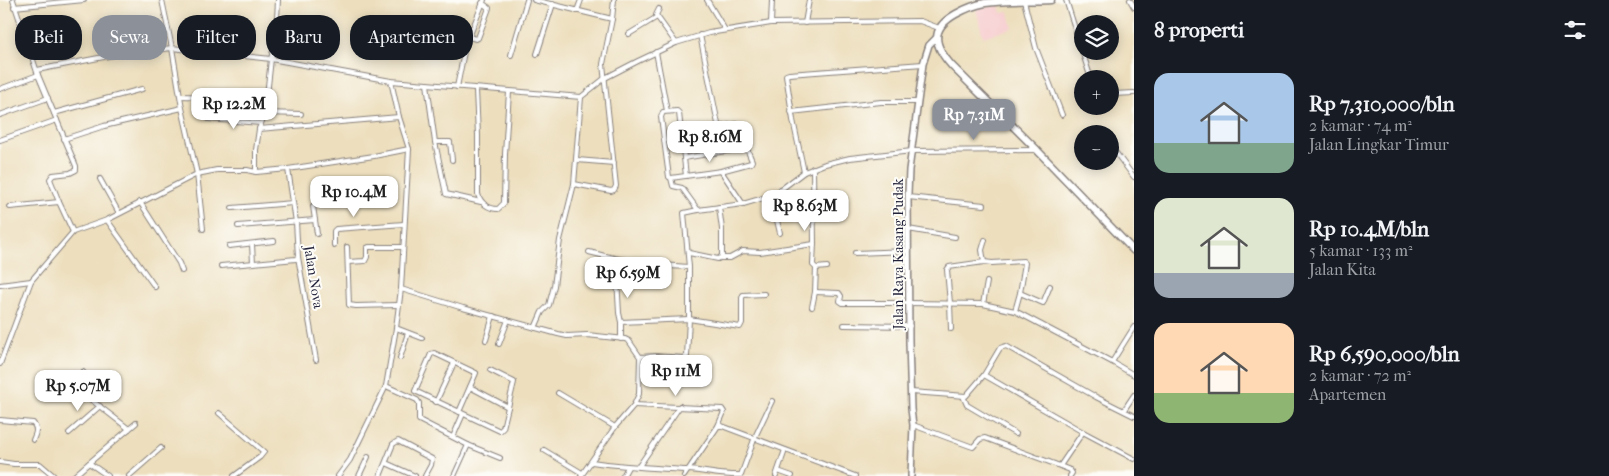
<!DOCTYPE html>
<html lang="id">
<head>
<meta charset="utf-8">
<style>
  body { margin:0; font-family:"IM FELL French Canon",serif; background:#20242c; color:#f1f3f6; height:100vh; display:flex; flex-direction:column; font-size:19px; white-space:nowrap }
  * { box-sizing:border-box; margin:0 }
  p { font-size:16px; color:#9ea1a6 }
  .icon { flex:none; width:28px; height:28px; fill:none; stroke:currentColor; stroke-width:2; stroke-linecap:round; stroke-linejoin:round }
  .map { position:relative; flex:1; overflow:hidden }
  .drawer { display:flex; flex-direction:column; background:#171b24; width:475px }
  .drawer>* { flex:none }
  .hud { position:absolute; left:15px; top:15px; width:475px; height:45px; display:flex; gap:10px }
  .controls { position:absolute; left:1074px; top:15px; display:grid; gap:10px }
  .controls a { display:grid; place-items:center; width:45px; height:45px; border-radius:50%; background:#171b24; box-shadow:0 2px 12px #0003; font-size:25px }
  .price { position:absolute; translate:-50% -42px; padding:0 11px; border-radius:10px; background:#fff; color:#222; font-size:16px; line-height:32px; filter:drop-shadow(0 1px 2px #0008) }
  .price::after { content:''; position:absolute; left:50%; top:30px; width:15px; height:11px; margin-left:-8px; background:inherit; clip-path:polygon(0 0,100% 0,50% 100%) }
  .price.selected { background:#8c9099; color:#fff }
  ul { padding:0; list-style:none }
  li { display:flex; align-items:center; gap:15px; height:125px; padding:0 20px }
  li span { display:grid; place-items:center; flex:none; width:140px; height:100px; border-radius:15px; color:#555 }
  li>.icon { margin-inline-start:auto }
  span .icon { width:60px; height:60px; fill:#fffc; stroke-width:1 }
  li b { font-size:21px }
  h2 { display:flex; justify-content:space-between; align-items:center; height:60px; padding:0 20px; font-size:21px }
  .chip { padding:0 18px; border-radius:20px; background:#171b24; box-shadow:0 2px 12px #0003; font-size:18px; line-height:45px }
  .chip.selected { background:#8c9099; color:#fff }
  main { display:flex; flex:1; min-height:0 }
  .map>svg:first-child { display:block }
</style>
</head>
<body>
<main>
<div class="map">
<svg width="1134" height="476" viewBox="0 0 1134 476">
  <rect width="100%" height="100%" fill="#fdfcf7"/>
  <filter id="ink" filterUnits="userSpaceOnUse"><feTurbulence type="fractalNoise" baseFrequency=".02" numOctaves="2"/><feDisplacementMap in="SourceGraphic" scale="10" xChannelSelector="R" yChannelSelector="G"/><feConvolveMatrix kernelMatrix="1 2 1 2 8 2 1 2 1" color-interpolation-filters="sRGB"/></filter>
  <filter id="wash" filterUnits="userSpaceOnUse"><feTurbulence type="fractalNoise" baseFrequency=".0096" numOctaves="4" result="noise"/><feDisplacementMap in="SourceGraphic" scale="20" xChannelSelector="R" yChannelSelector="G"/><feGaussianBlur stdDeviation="1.12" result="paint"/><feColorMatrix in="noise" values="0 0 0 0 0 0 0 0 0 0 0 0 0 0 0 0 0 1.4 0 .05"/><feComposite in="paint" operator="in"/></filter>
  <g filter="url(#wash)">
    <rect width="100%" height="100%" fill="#eddfbe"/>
    <polygon fill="#f7cfd1" points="999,5 1001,13 1009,12 1013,28 983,37 976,9"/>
  </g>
  <g filter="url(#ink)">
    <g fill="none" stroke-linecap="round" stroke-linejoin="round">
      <defs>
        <g id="street">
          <polyline points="13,0 38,75 76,166 76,170 70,173 53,175 50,179 59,202 73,232"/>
          <polyline points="162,0 172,48 271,59 391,81 581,97 605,78 638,61 676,43 709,33 771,23 920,21 939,28"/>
          <polyline points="534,0 612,19 603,64 616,186 614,190 611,191 574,184"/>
          <polyline points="707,0 725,30"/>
          <polyline points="1066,0 1091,79"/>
          <polyline points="1130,0 1134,7"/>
          <polyline points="1024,1 1036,48 1062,115"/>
          <polyline points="14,7 84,0"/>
          <polyline points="659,9 656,15 676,43"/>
          <polyline points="577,11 581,0"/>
          <polyline points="612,19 614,0"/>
          <polyline points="771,23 772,0"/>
          <polyline points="805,23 809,0"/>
          <polyline points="629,34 657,17"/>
          <polyline points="700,35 718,124 720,127 737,124 740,126 743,148"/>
          <polyline points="469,37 476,39 478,38 489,8 482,3"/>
          <polyline points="656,52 667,111"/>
          <polyline points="537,54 553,4"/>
          <polyline points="511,55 527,0"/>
          <polyline points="37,70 114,55 172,48 182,108 197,174 203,229"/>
          <polyline points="427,84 435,142 450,142 452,160"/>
          <polyline points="457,87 465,47 484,0"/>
          <polyline points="0,89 38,75"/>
          <path d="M476,90L478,135V194C480,203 489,209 498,209L504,203L505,154L509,92"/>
          <polyline points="1114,94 1134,93"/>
          <polyline points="181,96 267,99"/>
          <polyline points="791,112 881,102 918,102"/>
          <polyline points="54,113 142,89"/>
          <polyline points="265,113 301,114"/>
          <polyline points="0,115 48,98"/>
          <polyline points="209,119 261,123"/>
          <polyline points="259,129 399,117"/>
          <polyline points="64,139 104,126 182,108"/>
          <polyline points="0,140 57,120"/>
          <polyline points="435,142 446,194 481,202"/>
          <polyline points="1116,153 1134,177"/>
          <polyline points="577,160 614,163"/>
          <polyline points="813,168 814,243 813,265 816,268 827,267"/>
          <polyline points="288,169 296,222 298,257 316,360"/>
          <polyline points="721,171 743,204"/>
          <polyline points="256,172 256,150 259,129 265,113 271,59 276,38 278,0"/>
          <polyline points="804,172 793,120 786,75 789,74 923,64"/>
          <polyline points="686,176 679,113 677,111 663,112 661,117 669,177 671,178 673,186 682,188 698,210"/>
          <polyline points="671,178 721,171 751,163 752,161 747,149 744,148 684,158"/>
          <polyline points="100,179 119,213"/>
          <polyline points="908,197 984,205"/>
          <polyline points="140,202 179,263 182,271"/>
          <polyline points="313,206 317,234"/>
          <polyline points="10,207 59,202"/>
          <polyline points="232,208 293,203"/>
          <polyline points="107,220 155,287"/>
          <polyline points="238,226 315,220"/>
          <polyline points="908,229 955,237"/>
          <polyline points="780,233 776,216 814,213"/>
          <polyline points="252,244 253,263"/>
          <polyline points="334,245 334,231 336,229 404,224"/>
          <polyline points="229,246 274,241"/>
          <polyline points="347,247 349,305 356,306 398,305"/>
          <path d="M589,252C622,261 654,266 689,267V319L687,356L684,358L655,356L640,357"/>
          <polyline points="689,253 718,259 722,256 722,229 719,207"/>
          <polyline points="855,253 908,251"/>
          <polyline points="721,258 730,258 743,251 760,252 814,244"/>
          <polyline points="348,262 365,261 367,257 367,248 369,247 403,247"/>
          <polyline points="984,262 982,250 985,240"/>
          <polyline points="221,266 296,259 298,257"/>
          <polyline points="689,267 684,213 698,210 743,204 767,197 779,191 804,172 825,164 850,158 912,151 1037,150"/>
          <polyline points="617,278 619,313 621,322"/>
          <polyline points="0,285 31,281"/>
          <polyline points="401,289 463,308 558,334 567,336 587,335 625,339 629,341 640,357 639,394 634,405 615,427 581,476"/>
          <polyline points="815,292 839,293 841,296 840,301 843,303 909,303 983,304 1015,311 1112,362 1134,375"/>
          <polyline points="1020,293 1043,303 1050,286"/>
          <polyline points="983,304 987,282"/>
          <polyline points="812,307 815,292 816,268"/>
          <polyline points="844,325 910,326"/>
          <polyline points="396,328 422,338"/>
          <polyline points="535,328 542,312 549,305 554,286 560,240 574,184 581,97"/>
          <polyline points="951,329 950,303 947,270 949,267 984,262 992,263 1023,261 1025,263 1020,293 1015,311"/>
          <polyline points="621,339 621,322 689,319 740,327 742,323 742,298 743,295 764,294"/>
          <polyline points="486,340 493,316"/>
          <polyline points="499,344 508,320"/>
          <polyline points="400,358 408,333"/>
          <polyline points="1112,362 1134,327"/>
          <polyline points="0,364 31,281 73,232 107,220 197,174 217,170 247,170 256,172 288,169 374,156 409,149"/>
          <polyline points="83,372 77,381 78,388 85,395 129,429"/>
          <polyline points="984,375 1083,432 1134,459"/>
          <polyline points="386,386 417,400 419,403 419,420 468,445 454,476"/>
          <polyline points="470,387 508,407"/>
          <polyline points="911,392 966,396 984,375 1000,348 1006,346 1096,397 1134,416"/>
          <polyline points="558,393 615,427"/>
          <polyline points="963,396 967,405 1016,434"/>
          <polyline points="436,402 454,363"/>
          <polyline points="634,405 722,409 724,412 718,426"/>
          <polyline points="1124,410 1134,395"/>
          <polyline points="459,412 476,373 434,353 431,354 415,391 500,431 503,428 514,382 490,370"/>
          <polyline points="219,413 264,452 260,457 234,476"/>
          <path d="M0,420L33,423C38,429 36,433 33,440"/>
          <polyline points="913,425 970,446 973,447 980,439 985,438 1060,466 1083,432"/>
          <polyline points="69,433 100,406"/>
          <polyline points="453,437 463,414"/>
          <polyline points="468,445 500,458"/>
          <polyline points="544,450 582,473"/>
          <polyline points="0,462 14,464 40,464 54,476"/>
          <path d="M592,462C624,467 656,468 688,470C705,471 724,476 741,475L755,437L772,401"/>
          <polyline points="89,463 136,423"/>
          <polyline points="386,463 415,476"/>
          <polyline points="639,466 680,406"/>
          <polyline points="1060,466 1070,470 1072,473 1070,476"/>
          <polyline points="778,471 792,476"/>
          <polyline points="74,476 89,463 108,476"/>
          <polyline points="129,476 161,448"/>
          <polyline points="338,476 350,460 386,386 396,328 401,289 409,149 399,117 391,81"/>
          <polyline points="359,476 368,457"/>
          <polyline points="380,476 393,444 398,441 432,459 431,465 425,476"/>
          <polyline points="623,476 628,467"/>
          <polyline points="684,476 718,426 722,426 855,476"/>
          <polyline points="776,476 785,450"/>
        </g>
        <polyline id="secondary" points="911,476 913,425 911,409 909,341 908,194 909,170 923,64 929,45 937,37"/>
        <path id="highway" d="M1051,0C1029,1 1006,0 985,3C975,5 965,9 956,14C929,29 934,46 952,66L1037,150L1134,251"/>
      </defs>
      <use href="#street" stroke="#88807c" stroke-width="6"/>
      <use href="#secondary" stroke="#88807c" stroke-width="8"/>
      <use href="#highway" stroke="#88807c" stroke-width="9"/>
      <use href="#street" stroke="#fff" stroke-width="4"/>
      <use href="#secondary" stroke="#fff" stroke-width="5"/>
      <use href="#highway" stroke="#fff" stroke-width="6"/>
    </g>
  </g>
  <g text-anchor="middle" stroke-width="4" stroke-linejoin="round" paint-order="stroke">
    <g font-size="14" fill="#22223b" stroke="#fdfcf7">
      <text transform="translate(898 254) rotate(-90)" y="5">Jalan Raya Kasang Pudak</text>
      <text transform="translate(314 277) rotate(81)" y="5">Jalan Nova</text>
    </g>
  </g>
</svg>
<div class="controls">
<a><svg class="icon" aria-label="layers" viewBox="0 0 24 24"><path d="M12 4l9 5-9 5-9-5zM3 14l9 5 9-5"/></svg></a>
<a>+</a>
<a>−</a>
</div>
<b class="price" style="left:234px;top:130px">Rp 12.2M</b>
<b class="price selected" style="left:974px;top:141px">Rp 7.31M</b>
<b class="price" style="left:710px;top:163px">Rp 8.16M</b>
<b class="price" style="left:354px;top:218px">Rp 10.4M</b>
<b class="price" style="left:805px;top:232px">Rp 8.63M</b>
<b class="price" style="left:628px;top:299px">Rp 6.59M</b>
<b class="price" style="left:676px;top:397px">Rp 11M</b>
<b class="price" style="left:78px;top:412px">Rp 5.07M</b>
<div class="hud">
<a class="chip">Beli</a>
<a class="chip selected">Sewa</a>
<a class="chip">Filter</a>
<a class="chip">Baru</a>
<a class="chip">Apartemen</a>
</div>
</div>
<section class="drawer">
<h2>8 properti<svg class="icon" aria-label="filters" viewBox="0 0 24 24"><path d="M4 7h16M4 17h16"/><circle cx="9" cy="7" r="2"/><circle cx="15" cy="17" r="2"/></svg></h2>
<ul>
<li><span style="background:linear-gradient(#a9c7e8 70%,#7fa58c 0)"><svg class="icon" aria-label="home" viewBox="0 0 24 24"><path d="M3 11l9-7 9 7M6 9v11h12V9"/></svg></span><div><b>Rp 7,310,000/bln</b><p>2 kamar · 74 m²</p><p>Jalan Lingkar Timur</p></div></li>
<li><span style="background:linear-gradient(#dfe7d0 75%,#9aa5b1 0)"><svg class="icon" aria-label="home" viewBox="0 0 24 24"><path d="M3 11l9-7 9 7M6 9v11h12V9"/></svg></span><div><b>Rp 10.4M/bln</b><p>5 kamar · 133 m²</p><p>Jalan Kita</p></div></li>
<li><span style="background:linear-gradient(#ffd9b3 70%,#8fb573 0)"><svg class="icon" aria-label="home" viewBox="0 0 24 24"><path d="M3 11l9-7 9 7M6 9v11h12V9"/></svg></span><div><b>Rp 6,590,000/bln</b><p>2 kamar · 72 m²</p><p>Apartemen</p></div></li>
</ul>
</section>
</main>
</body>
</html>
